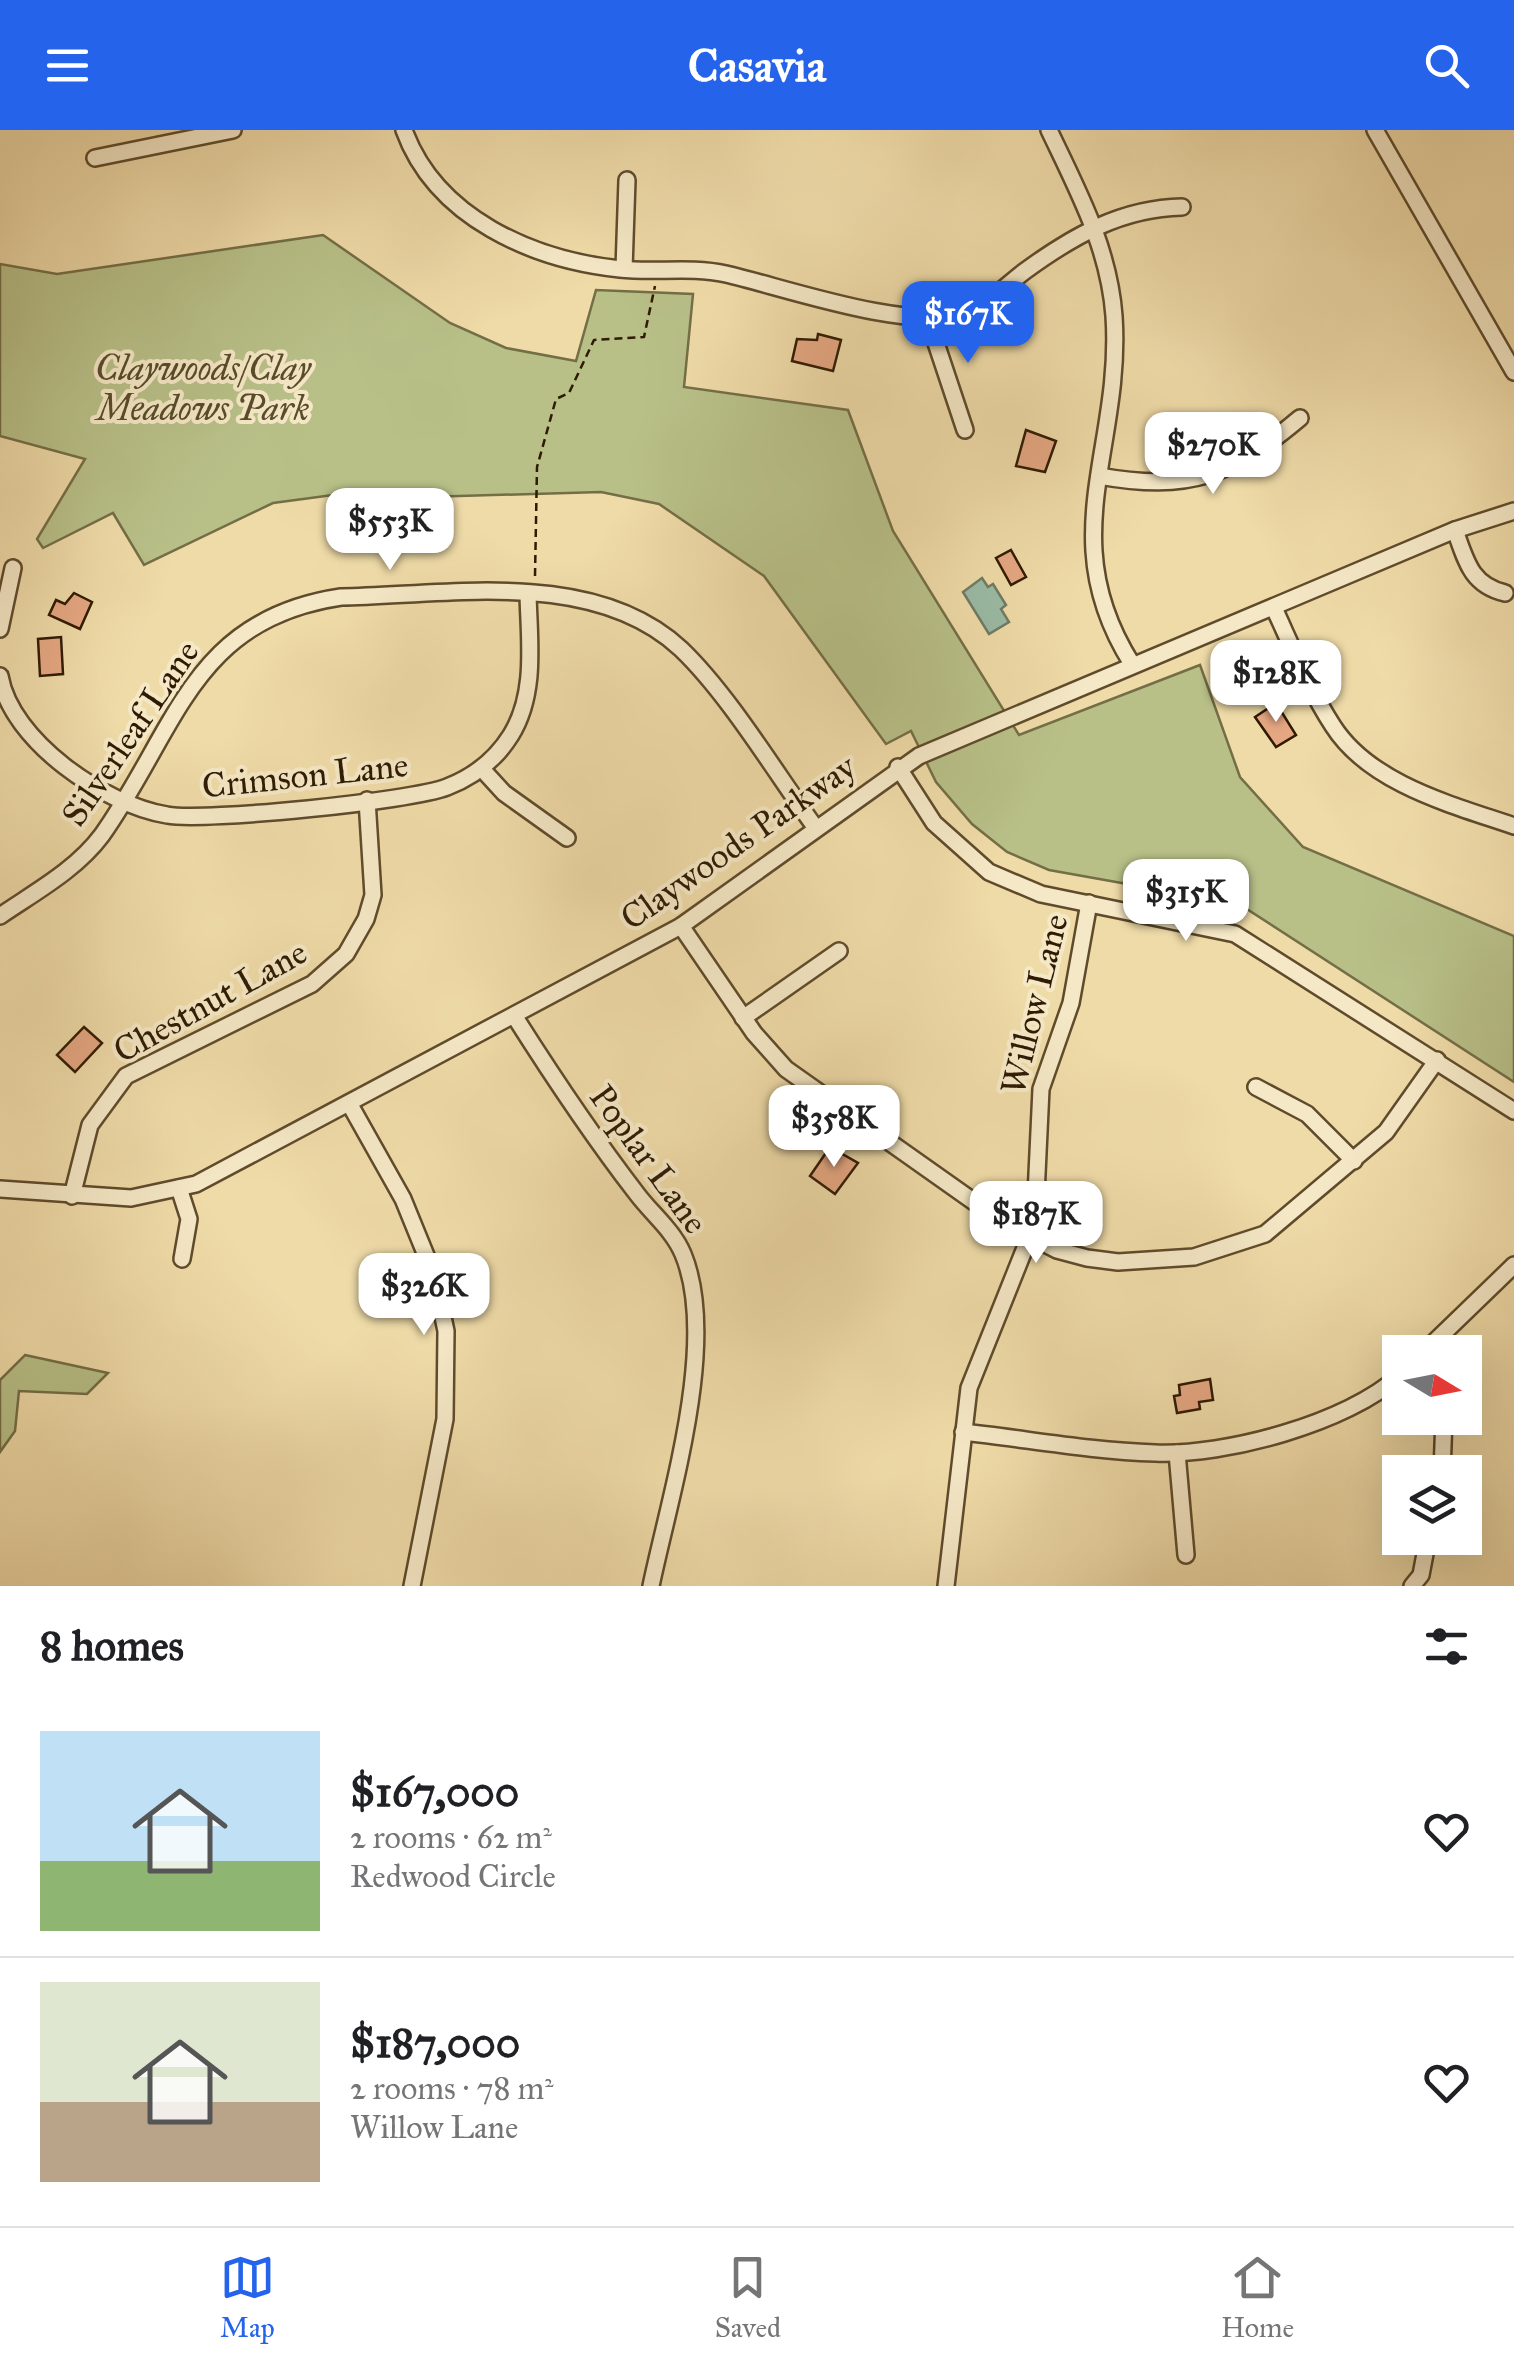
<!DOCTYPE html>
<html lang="en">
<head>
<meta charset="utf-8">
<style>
  body { margin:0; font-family:"IM FELL Great Primer",serif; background:#f2f2f2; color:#202124; height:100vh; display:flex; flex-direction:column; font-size:38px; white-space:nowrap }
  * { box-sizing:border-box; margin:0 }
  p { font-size:32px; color:#757577 }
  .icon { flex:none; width:55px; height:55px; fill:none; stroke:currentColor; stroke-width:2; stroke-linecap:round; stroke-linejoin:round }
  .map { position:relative; height:1456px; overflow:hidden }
  .details { display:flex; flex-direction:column; background:#fff; flex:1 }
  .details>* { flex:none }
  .needle { width:65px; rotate:100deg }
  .tools { position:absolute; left:1382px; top:1205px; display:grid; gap:20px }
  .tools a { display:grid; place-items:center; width:100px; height:100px; border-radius:0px; background:#fff; box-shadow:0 10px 40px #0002; font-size:50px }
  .price { position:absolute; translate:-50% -85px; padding:0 22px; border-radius:20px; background:#fff; color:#222; font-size:32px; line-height:65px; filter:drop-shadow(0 2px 5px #0008) }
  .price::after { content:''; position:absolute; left:50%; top:60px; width:30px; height:22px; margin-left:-15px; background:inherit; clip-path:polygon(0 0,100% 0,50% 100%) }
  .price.current { background:#2563eb; color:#fff }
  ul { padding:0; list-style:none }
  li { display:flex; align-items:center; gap:30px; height:250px; padding:0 40px }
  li+li { border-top:2px solid #e0e0e0 }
  li span { display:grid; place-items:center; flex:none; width:280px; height:200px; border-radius:0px; color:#555 }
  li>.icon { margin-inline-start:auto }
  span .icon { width:120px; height:120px; fill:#fffc; stroke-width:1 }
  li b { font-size:42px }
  h2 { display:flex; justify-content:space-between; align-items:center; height:120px; padding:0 40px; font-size:42px }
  header { display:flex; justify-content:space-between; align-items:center; height:130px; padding:0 40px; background:#2563eb; color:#fff; font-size:45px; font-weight:700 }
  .tab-bar { display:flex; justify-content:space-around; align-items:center; height:140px; border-top:2px solid #e0e0e0; background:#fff; font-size:28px; color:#757577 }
  .tab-bar a { display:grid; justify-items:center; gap:5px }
  .tab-bar .current { color:#2563eb }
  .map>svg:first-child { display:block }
</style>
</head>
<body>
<header><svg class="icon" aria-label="menu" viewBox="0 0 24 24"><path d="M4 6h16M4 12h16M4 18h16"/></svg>Casavia<svg class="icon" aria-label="search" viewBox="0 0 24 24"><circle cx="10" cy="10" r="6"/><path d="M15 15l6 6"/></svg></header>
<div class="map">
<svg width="1514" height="1456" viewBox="0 0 1514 1456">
  <rect width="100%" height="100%" fill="#efdba8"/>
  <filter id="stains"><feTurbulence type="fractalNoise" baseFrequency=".002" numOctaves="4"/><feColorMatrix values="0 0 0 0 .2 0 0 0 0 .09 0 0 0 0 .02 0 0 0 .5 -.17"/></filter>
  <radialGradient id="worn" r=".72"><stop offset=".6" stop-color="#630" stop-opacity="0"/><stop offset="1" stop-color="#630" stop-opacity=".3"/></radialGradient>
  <g fill="#b8c088" stroke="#746e46" stroke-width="2.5">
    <polygon points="323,105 450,193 506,218 576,231 596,160 693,164 684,257 848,280 893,401 1019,605 1200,535 1240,647 1303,717 1514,806 1514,952 1239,774 1049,740 1007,722 972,694 936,652 911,601 886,614 764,446 659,374 601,362 391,368 333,365 273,373 144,435 113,383 43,418 37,409 85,329 0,306 0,134 57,144"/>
    <polygon points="25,1225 108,1243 87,1264 19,1261 15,1301 0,1322 0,1250"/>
  </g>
  <polygon fill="#9abba6" stroke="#6f7b65" stroke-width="2.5" points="982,448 988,457 993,454 1006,475 1001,479 1009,492 989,504 963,462"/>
  <g fill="#e5a782" stroke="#2f1b03" stroke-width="2.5">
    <polygon points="818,204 841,210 833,241 792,231 797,209 817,210"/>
    <polygon points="1026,300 1056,311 1045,342 1016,336"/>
    <polygon points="1011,420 1026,447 1011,455 996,428"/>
    <polygon points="74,463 92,472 80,499 49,485 56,470 65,474"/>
    <polygon points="61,507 63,544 40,546 38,509"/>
    <polygon points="1276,573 1296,605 1276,617 1255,587"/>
    <polygon points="84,897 102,913 75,942 57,925"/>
    <polygon points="830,1017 858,1033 835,1064 810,1046"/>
    <polygon points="1210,1249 1213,1270 1199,1272 1200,1279 1177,1283 1174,1266 1180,1265 1179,1255"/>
  </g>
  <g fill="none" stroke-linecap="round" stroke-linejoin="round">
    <defs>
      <g id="street">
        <path d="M404,0C436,88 533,130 620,139C656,143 690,136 726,144C786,158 905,200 962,184C986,177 1005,156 1025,141C1073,106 1122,78 1182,77"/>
        <path d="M1049,0C1078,61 1109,118 1114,186C1123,318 1052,408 1132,534"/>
        <polyline points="1375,0 1514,242"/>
        <polyline points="95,28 233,0"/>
        <polyline points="624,139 627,50"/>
        <polyline points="927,186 965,300"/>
        <path d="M1099,346C1189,362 1231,346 1300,288"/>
        <path d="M1455,400C1466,431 1471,455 1505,463"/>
        <path d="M1274,478C1292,517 1310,561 1333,596C1370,654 1453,675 1514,696"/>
        <polyline points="0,499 13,438"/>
        <path d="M0,546C11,611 105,675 167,685C204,692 412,671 447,657C473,647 496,629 511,605C537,563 529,510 528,464"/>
        <polyline points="898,637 934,693 989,742 1041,764 1235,804 1514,981"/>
        <polyline points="482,639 504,663 567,708"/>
        <path d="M0,786C35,762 76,740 102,705C177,599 192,489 341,467C450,465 594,438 681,519C729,565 775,642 815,697"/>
        <polyline points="681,796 754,903 786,939 1004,1093 1057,1120 1087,1128 1118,1132 1194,1127 1265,1104 1386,1002 1437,930"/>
        <path d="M515,887C553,947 593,1007 637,1064C652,1084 673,1100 683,1124C719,1211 670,1365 651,1456"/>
        <polyline points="743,888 839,821"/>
        <polyline points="1256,957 1307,984 1354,1031"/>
        <polyline points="349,973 403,1069 434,1145 446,1201 445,1289 412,1456"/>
        <polyline points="179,1058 189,1089 182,1129"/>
        <polyline points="0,1059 131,1068 196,1054 681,796 919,626 1455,400 1514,381"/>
        <polyline points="72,1066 90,995 126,946 312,854 346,824 366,789 373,765 367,670"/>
        <polyline points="1424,1222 1514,1135"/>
        <path d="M963,1302C1027,1309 1091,1321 1155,1323C1225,1326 1348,1293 1400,1245"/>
        <polyline points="1177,1323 1186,1425"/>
        <polyline points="1442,1342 1444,1288"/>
        <polyline points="946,1456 969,1258 1029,1108 1036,1065 1041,959 1071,873 1089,773"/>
        <polyline points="1412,1456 1421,1445 1428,1408"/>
      </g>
    </defs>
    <use href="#street" stroke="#5f4b2c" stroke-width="20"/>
    <polyline stroke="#2f1b03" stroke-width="2.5" stroke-dasharray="8 5" stroke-linecap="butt" points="535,446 537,337 556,269 569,263 594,210 644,207 655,156"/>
    <use href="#street" stroke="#f5e8c6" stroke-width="15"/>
  </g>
  <g text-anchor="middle" stroke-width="8" stroke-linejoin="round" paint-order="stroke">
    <g font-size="35" font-style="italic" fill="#584d2b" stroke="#f5e8c6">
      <text x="203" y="250">Claywoods/Clay<tspan x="203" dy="40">Meadows Park</tspan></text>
    </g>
    <g font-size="35" fill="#2f1b03" stroke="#f5e8c6">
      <text transform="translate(130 603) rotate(-56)" y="12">Silverleaf Lane</text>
      <text transform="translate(305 645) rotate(-6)" y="12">Crimson Lane</text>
      <text transform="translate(738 712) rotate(-35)" y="12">Claywoods Parkway</text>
      <text transform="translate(210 871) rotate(-29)" y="12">Chestnut Lane</text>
      <text transform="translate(1034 874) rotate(-76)" y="12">Willow Lane</text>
      <text transform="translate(649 1029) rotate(54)" y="12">Poplar Lane</text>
    </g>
  </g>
  <rect width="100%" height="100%" filter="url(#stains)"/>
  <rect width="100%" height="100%" fill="url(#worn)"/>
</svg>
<div class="tools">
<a><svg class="needle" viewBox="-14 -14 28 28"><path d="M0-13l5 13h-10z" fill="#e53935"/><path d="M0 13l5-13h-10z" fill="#757577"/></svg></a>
<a><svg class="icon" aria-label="layers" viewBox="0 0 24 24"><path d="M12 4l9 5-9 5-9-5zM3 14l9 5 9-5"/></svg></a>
</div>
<b class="price current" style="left:968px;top:236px">$167K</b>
<b class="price" style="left:1213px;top:367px">$270K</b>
<b class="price" style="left:390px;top:443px">$553K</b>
<b class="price" style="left:1276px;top:595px">$128K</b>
<b class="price" style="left:1186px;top:814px">$315K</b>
<b class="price" style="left:834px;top:1040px">$358K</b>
<b class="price" style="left:1036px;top:1136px">$187K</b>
<b class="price" style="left:424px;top:1208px">$326K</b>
</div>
<section class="details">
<h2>8 homes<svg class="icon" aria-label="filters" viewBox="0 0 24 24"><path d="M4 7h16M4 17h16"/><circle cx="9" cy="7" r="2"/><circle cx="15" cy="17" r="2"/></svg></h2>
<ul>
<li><span style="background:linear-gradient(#bfe0f5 65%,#8fb573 0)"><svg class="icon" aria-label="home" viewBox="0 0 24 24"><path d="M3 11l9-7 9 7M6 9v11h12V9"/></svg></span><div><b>$167,000</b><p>2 rooms · 62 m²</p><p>Redwood Circle</p></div><svg class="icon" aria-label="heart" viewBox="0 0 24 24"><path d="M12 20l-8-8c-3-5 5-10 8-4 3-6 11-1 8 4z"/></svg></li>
<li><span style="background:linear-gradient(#dfe7d0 60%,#b9a48a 0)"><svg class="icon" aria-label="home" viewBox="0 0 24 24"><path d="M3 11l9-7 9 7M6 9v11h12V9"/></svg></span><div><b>$187,000</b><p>2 rooms · 78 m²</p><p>Willow Lane</p></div><svg class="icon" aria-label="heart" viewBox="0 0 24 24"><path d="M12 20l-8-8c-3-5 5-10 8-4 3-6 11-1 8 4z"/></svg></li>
</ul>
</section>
<nav class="tab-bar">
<a class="current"><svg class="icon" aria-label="map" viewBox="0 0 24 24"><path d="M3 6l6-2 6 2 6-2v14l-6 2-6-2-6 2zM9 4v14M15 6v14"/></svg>Map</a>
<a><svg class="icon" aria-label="saved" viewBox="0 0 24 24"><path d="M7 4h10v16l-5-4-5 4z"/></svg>Saved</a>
<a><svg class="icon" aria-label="home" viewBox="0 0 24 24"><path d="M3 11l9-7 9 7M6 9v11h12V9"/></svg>Home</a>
</nav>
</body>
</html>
